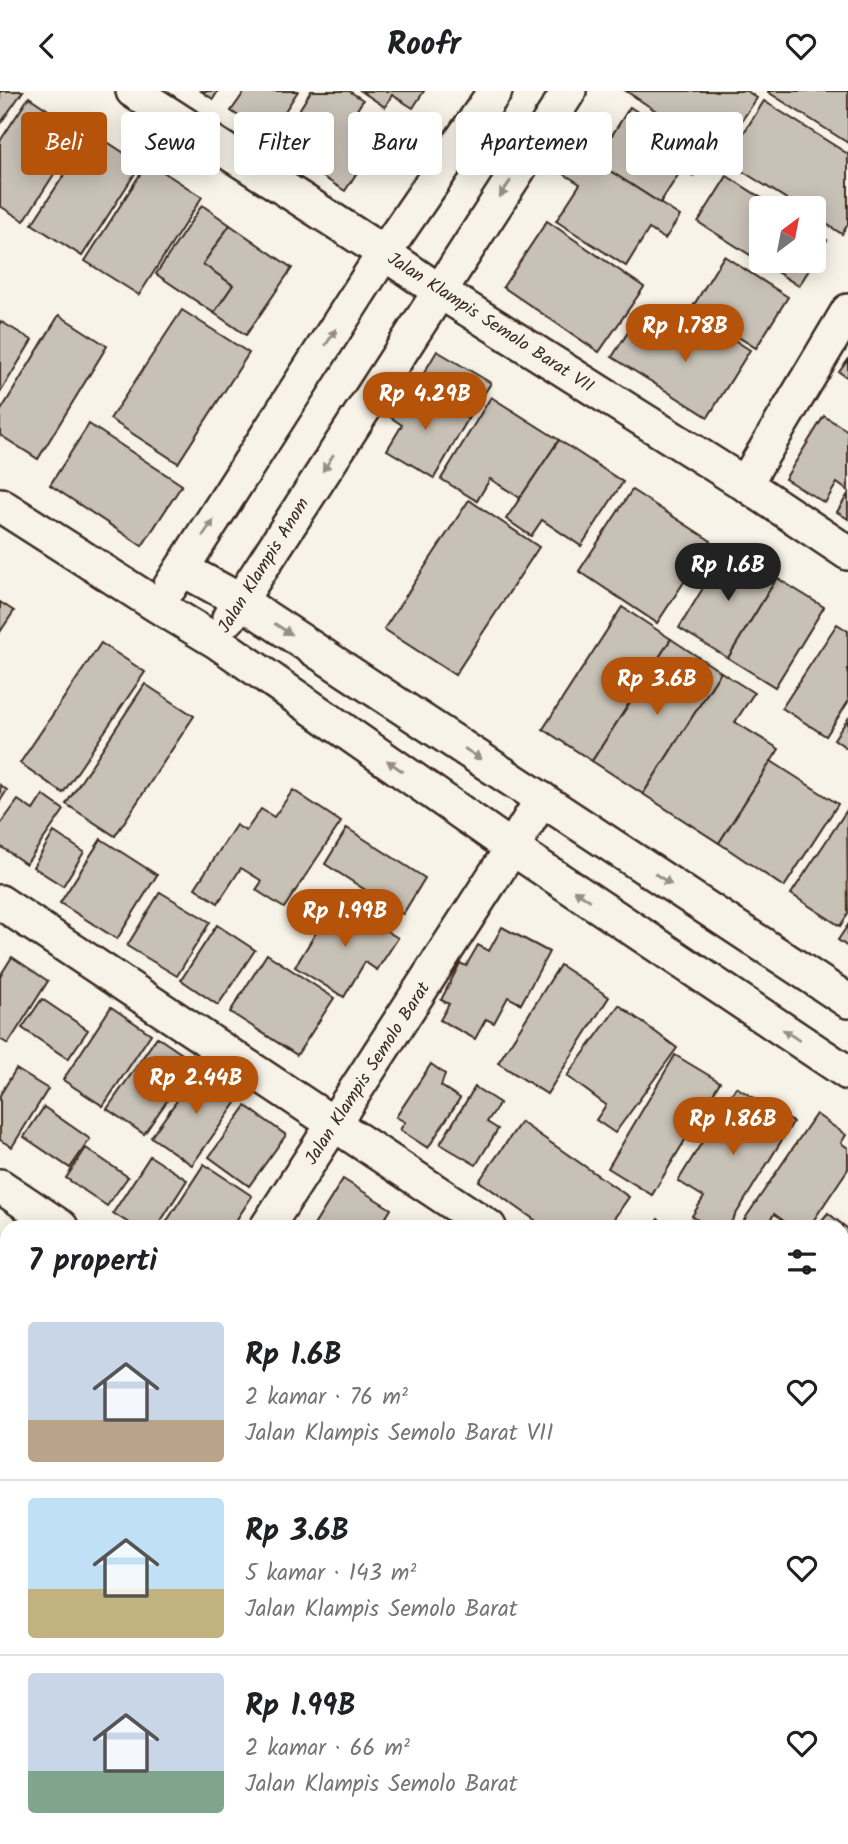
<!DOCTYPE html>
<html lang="id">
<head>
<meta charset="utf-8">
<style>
  body { margin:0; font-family:Kalam,sans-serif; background:#f6f6f6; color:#202124; height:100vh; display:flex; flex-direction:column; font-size:26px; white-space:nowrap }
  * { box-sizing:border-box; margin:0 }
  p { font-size:23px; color:#757577 }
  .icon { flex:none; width:38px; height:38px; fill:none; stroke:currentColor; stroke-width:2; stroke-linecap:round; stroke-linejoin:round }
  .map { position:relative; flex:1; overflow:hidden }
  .details { position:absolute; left:0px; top:1129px; width:849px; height:625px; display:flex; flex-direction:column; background:#fff; border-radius:21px 21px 0 0; box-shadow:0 4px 18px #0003 }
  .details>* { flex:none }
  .guide { position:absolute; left:21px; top:21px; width:807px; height:63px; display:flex; gap:14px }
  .needle { width:46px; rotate:32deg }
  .controls { position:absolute; left:749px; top:105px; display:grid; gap:14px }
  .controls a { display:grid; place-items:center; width:77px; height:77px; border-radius:7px; background:#fff; box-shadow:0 4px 18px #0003; font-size:35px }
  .price { position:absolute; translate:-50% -60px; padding:0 16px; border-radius:24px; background:#b45309; color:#fff; font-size:23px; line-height:46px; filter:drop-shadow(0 2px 4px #0008) }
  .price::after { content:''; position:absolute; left:50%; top:42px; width:21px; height:16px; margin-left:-10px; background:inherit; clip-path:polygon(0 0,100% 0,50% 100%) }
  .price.selected { background:#222; color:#fff }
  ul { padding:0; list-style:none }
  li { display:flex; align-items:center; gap:21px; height:175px; padding:0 28px }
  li+li { border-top:2px solid #e0e0e0 }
  li span { display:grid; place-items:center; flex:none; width:196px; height:140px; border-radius:7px; color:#555 }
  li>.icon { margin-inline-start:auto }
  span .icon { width:84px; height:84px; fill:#fffc; stroke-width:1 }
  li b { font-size:30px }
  h2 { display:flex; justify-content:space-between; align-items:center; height:84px; padding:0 28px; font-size:30px }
  .tag { padding:0 24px; border-radius:7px; background:#fff; box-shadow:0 4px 18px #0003; font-size:24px; line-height:63px }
  .tag.selected { background:#b45309; color:#fff }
  header { display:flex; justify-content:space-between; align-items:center; height:91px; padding:0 28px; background:#fff; font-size:32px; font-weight:700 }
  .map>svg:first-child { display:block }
</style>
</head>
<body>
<header><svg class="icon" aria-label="back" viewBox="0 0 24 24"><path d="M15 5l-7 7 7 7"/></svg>Roofr<svg class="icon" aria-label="heart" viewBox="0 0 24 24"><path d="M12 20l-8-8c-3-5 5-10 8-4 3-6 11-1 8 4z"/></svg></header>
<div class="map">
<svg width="848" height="1753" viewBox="0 0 848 1753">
  <rect width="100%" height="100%" fill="#f7f3e8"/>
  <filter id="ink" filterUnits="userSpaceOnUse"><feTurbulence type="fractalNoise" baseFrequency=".0143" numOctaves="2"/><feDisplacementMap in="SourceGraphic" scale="14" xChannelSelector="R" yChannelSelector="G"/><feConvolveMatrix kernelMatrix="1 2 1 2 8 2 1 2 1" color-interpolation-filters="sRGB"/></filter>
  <g filter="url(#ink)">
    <g fill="#c8c1b6" stroke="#3b2a1e" stroke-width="2">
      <polygon points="0,0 23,0 0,33"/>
      <polygon points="201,0 218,0 213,8"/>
      <polygon points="245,0 298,0 269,45 231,20"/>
      <polygon points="311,0 349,0 363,9 352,27 381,45 345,100 276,56"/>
      <polygon points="361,0 424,0 413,17 392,4 385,16"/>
      <polygon points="626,0 747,0 757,7 720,62"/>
      <polygon points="768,0 848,0 848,52 768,1"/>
      <polygon points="29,6 81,41 24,130 0,115 0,50"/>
      <polygon points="764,10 848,63 848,133 842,143 814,125 814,117 801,117 726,70"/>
      <polygon points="630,16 706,65 693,85 682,78 660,112 557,46 567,30 605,55"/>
      <polygon points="92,41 141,73 82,165 32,133"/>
      <polygon points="557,46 680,125 665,148 649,138 626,175 556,130 580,93 543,70"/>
      <polygon points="148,71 202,106 139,204 85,170"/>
      <polygon points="727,85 777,117 761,117 761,170 814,170 814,140 827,149 799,195 698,131"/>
      <polygon points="202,114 230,134 203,173 233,194 214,222 156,183"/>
      <polygon points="547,130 644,196 599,261 503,196"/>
      <polygon points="230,134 292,177 246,244 214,222 233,194 203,173"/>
      <polygon points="724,165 788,206 756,257 692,217"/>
      <polygon points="182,219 249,262 178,372 110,328"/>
      <polygon points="59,224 107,255 38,368 0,344 0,321"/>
      <polygon points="0,230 32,249 0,302"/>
      <polygon points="706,231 750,259 708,326 612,266 634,232 673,257 684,238 697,246"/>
      <polygon points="437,260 491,292 468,328 415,297"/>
      <polygon points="848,269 848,287 839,281"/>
      <polygon points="422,301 468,328 434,387 387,359 402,334 387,324 399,304 414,313"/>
      <polygon points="491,306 559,349 520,407 490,388 477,410 441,388"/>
      <polygon points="824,325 848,340 848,400 837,392 825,412 785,388"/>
      <polygon points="89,333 182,394 142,455 50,394"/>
      <polygon points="559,349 623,391 581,455 542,429 531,445 506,428"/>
      <polygon points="632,399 711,450 657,532 579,480"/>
      <polygon points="848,403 848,428 837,421"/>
      <polygon points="469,409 539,456 455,584 384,538"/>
      <polygon points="727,457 777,487 728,567 679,537"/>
      <polygon points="777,487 824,516 775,596 728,567"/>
      <polygon points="0,511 14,520 0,541"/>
      <polygon points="622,516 671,548 592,670 543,638"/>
      <polygon points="837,533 848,540 848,611 826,645 782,617"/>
      <polygon points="671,548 721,581 643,703 592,670"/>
      <polygon points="101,552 145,581 63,702 20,672"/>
      <polygon points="721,581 754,602 735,631 779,658 719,752 643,703"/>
      <polygon points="145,593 194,625 115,745 66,713"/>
      <polygon points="848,628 848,658 834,648"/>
      <polygon points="771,670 838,713 784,796 719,752"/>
      <polygon points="0,694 7,699 0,710"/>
      <polygon points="293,699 341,731 284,817 256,799 262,790 241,777 218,812 195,797 236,734 246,740 261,718 274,726"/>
      <polygon points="43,704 64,719 26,773 0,755 0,734 18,709 33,719"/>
      <polygon points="847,719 848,823 840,835 791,803"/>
      <polygon points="347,737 425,787 403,823 325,773"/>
      <polygon points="54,741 84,761 63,795 33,776"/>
      <polygon points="101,748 157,784 117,848 60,812"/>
      <polygon points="160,801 210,831 177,885 127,855"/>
      <polygon points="336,809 398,847 377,879 365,871 344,906 295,876"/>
      <polygon points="217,834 255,859 218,914 181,889"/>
      <polygon points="848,834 848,856 838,849"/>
      <polygon points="502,836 549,861 521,913 508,906 494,932 486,928 475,948 440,929 449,913 441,909 460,872 466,875 478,854 489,860"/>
      <polygon points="267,863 334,907 297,964 230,921"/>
      <polygon points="12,866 48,890 8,953 0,948 0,885"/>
      <polygon points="560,874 609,906 547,1003 498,972"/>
      <polygon points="42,908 88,939 68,968 22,937"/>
      <polygon points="619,914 677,957 615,1042 596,1029 606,1014 567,985"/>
      <polygon points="111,916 151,943 103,1015 63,989"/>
      <polygon points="157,946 194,971 144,1043 107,1018"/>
      <polygon points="675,964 720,991 652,1104 608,1077"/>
      <polygon points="431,973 445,983 441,995 460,1007 428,1057 400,1039 405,1031 396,1026"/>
      <polygon points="201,976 241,1005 192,1074 151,1046"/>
      <polygon points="16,978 48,998 12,1056 0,1049 0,1004"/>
      <polygon points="475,996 500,1012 487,1031 498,1038 476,1074 440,1053"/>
      <polygon points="736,996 793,1031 728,1136 709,1136 692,1125 704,1106 678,1090"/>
      <polygon points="246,1015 286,1044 249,1095 209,1066"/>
      <polygon points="44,1016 90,1048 70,1077 24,1046"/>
      <polygon points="816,1023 846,1044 841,1052 848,1057 848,1078 809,1136 792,1136 774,1123 766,1136 753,1136 744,1129"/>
      <polygon points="521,1031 629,1106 608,1136 545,1136 479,1090"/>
      <polygon points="86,1057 128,1086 107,1115 66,1087"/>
      <polygon points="150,1065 187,1089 157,1136 135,1136 113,1122"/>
      <polygon points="204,1073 252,1105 232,1136 163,1136"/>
      <polygon points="343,1088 391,1118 380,1136 313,1136"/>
      <polygon points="828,1122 848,1138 848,1187 842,1195 842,1136 816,1136"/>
      <polygon points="658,1128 670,1136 653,1136"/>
      <polygon points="0,1148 7,1153 7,1203 0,1214"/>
      <polygon points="7,1224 7,1247 0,1242 0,1233"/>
      <polygon points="842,1231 848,1235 848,1279 842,1289"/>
      <polygon points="848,1294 848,1337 842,1333 842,1304"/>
      <polygon points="0,1298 7,1302 7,1396 0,1407"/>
      <polygon points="842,1416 848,1420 848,1496 842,1506"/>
      <polygon points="7,1424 7,1507 0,1518 0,1435"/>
      <polygon points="848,1500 848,1518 842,1514 842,1509"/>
      <polygon points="7,1526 7,1572 0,1567 0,1537"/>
      <polygon points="842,1528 848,1532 848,1601 842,1611"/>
      <polygon points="848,1611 848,1630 842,1626 842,1620"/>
      <polygon points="0,1644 7,1648 7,1665 0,1676"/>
      <polygon points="0,1703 7,1708 7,1746 14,1746 10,1753 0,1753"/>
      <polygon points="848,1733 848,1753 834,1753 838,1746 842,1746 842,1742"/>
      <polygon points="28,1746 53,1746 63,1753 23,1753"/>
      <polygon points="94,1746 138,1746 133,1753 89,1753"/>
      <polygon points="145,1746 198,1746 193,1753 140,1753"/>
      <polygon points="214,1746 233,1746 242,1753 209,1753"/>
      <polygon points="649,1746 715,1746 710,1753 658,1753"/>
      <polygon points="732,1746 808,1746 804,1753 727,1753"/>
    </g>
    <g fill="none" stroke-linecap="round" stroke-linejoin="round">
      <defs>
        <g id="minor">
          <polyline points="133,0 384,162 439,200 745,393 848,462"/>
          <polyline points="745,393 848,220"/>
          <polyline points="0,414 158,515 216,550 512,757 848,982"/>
          <polyline points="182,478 239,509 848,910"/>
          <polyline points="170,496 384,162 495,0"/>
          <polyline points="229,527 569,0"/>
          <polyline points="0,811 489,1136"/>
          <polyline points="0,1095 61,1136"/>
          <polyline points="267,1136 512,757 542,708"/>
          <polyline points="0,1287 7,1292"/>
          <polyline points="842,1369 848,1373"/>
          <polyline points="0,1582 7,1587"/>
          <polyline points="842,1653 848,1657"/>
          <polyline points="327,1746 341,1753"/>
        </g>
      </defs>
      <use href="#minor" stroke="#3b2a1e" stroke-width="38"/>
      <use href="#minor" stroke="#f7f3e8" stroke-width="33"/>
    </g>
    <defs><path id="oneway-solid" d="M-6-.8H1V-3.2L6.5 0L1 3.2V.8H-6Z" transform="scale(1.75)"/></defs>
    <g fill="#998e83">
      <use href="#oneway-solid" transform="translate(505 98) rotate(123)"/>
      <use href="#oneway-solid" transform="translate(331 246) rotate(-57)"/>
      <use href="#oneway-solid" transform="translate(328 372) rotate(123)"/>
      <use href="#oneway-solid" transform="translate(208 437) rotate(-57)"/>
      <use href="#oneway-solid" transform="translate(283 538) rotate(33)"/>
      <use href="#oneway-solid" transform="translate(473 663) rotate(33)"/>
      <use href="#oneway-solid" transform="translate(395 675) rotate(-145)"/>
      <use href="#oneway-solid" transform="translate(663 788) rotate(33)"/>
      <use href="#oneway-solid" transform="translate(582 804) rotate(-146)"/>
      <use href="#oneway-solid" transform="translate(791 944) rotate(-146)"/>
    </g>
  </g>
  <g text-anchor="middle" stroke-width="5" stroke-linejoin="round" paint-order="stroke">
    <g font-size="18" fill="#3b2a1e" stroke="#f7f3e8">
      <text transform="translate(491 231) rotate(33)" y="6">Jalan Klampis Semolo Barat VII</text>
      <text transform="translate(263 474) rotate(-58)" y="6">Jalan Klampis Anom</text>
      <text transform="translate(367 982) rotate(-57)" y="6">Jalan Klampis Semolo Barat</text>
    </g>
  </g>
</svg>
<div class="controls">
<a><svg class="needle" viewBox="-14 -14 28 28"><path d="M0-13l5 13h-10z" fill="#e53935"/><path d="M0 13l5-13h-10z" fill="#757577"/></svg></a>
</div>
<b class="price" style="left:685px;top:273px">Rp 1.78B</b>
<b class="price" style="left:425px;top:341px">Rp 4.29B</b>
<b class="price selected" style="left:728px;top:512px">Rp 1.6B</b>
<b class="price" style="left:657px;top:626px">Rp 3.6B</b>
<b class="price" style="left:345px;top:858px">Rp 1.99B</b>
<b class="price" style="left:196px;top:1025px">Rp 2.44B</b>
<b class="price" style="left:733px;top:1066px">Rp 1.86B</b>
<div class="guide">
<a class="tag selected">Beli</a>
<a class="tag">Sewa</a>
<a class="tag">Filter</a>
<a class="tag">Baru</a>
<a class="tag">Apartemen</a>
<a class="tag">Rumah</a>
</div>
<section class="details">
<h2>7 properti<svg class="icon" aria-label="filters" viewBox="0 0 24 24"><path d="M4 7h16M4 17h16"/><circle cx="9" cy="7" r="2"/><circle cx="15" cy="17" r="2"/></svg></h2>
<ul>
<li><span style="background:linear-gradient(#c9d6e8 70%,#b9a48a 0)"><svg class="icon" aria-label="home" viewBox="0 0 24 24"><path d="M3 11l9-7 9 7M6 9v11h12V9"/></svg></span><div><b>Rp 1.6B</b><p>2 kamar · 76 m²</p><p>Jalan Klampis Semolo Barat VII</p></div><svg class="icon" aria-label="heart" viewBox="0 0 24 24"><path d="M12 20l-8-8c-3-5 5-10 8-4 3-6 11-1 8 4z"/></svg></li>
<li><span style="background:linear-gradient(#bfe0f5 65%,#c2b280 0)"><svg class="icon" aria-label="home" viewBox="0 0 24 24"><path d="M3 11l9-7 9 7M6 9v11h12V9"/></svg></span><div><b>Rp 3.6B</b><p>5 kamar · 143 m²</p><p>Jalan Klampis Semolo Barat</p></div><svg class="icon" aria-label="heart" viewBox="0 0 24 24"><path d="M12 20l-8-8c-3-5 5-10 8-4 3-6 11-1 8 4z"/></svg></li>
<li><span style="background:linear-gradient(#c9d6e8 70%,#7fa58c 0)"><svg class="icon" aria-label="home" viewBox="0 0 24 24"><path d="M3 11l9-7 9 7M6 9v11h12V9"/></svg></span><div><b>Rp 1.99B</b><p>2 kamar · 66 m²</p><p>Jalan Klampis Semolo Barat</p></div><svg class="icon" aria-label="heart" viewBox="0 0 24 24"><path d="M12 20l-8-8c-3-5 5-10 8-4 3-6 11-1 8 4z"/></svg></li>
</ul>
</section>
</div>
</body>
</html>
